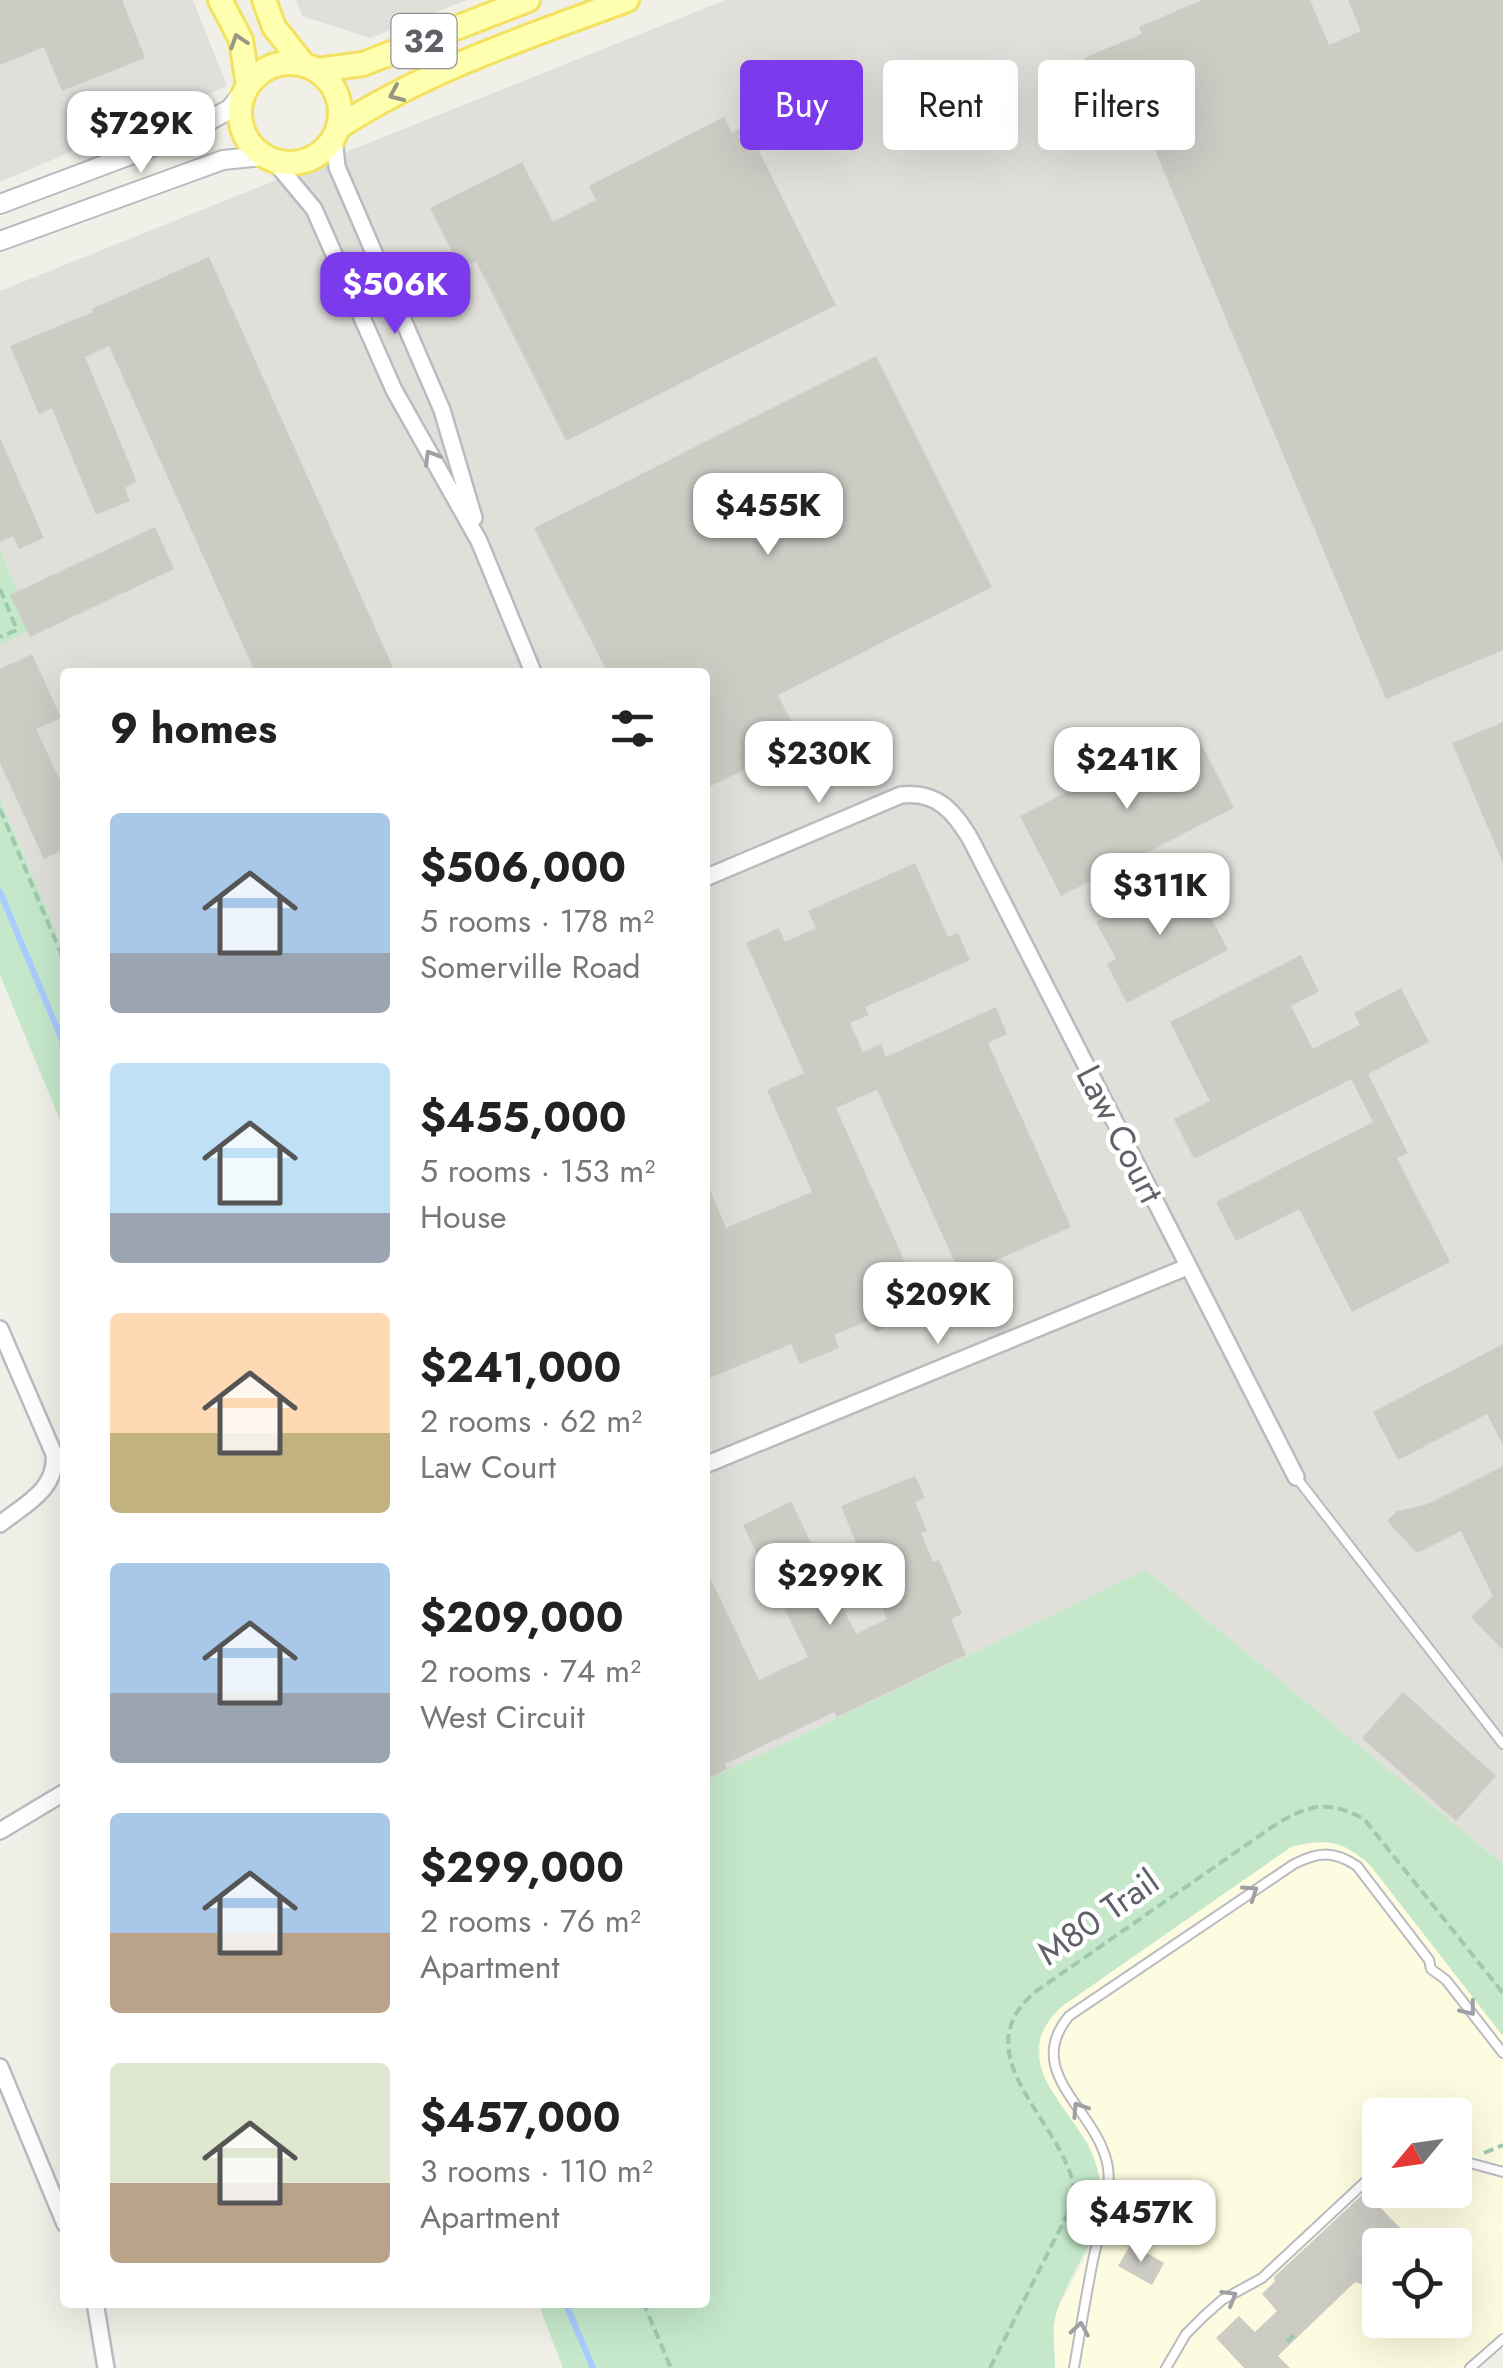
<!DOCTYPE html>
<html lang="en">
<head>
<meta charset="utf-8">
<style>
  body { margin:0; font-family:Jost,sans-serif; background:#f2f2f2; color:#222; height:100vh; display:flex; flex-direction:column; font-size:38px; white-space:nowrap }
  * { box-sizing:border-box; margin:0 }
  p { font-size:32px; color:#767676 }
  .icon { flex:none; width:55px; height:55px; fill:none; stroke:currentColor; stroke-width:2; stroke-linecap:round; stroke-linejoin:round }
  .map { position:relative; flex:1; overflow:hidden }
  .side { position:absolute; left:60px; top:668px; width:650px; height:1640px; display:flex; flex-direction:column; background:#fff; border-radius:10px; box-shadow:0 10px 40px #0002 }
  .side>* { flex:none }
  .banner { position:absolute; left:740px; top:60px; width:612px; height:90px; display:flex; gap:20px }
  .needle { width:65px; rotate:241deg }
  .tools { position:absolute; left:1362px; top:2098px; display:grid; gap:20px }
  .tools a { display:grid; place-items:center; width:110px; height:110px; border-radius:10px; background:#fff; box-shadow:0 10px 40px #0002; font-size:50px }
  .price { position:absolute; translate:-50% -85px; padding:0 22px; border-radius:20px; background:#fff; color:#222; font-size:32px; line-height:65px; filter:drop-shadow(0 2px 5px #0008) }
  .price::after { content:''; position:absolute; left:50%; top:60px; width:30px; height:22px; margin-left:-15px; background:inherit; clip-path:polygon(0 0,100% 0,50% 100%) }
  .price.selected { background:#7c3aed; color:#fff }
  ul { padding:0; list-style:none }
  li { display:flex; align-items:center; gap:30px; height:250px; padding:0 50px }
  li span { display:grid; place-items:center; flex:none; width:280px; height:200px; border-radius:10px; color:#555 }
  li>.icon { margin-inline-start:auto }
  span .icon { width:120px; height:120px; fill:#fffc; stroke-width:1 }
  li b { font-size:42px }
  h2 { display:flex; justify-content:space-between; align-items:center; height:120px; padding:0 50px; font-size:42px }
  .chip { padding:0 35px; border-radius:10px; background:#fff; box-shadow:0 10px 40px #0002; font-size:35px; line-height:90px }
  .chip.selected { background:#7c3aed; color:#fff }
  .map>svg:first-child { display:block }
</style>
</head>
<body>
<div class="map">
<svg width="1503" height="2368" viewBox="0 0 1503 2368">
  <rect width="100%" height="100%" fill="#f1f0e8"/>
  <path fill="#fefce0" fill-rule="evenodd" d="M1313,1841H1334L1353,1850L1370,1865L1503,2036V2348L1480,2368H1055L1054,2325L1057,2310L1090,2249L1100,2178L1089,2144L1048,2087L1040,2068V2037L1046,2021L1061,2007L1291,1847ZM1380,2115H1455V2190H1380ZM1380,2245H1455V2320H1380Z"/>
  <g fill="#e0dfda">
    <polygon points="0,0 193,0 227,86 0,182"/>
    <polygon points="296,0 467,0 370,38 302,16"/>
    <polygon points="725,0 1503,0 1503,1864 1146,1570 705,1781 705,672 65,672 65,952 0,799 0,645 32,629 0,549 0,291"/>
  </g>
  <g fill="#c5e8cb">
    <polygon points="0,549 32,629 0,645"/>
    <polygon points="0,799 65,952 65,1132 0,975"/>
    <path d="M1146,1570L1503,1864V2036L1370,1865C1344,1841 1325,1838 1291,1847L1061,2007C997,2069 1089,2114 1099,2176C1109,2233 1071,2266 1056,2314C1051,2333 1055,2349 1055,2368H563L538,2303L705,2302V1781Z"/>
  </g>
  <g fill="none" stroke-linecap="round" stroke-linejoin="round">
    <g stroke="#aacbff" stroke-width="6">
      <polyline points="0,892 65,1047"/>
      <polyline points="565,2302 593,2368"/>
    </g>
  </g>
  <g fill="#cccbc4">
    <polygon points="0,0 122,0 145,58 62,91 44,47 0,65"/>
    <polygon points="1202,0 1310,0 1329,45 1361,31 1348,0 1503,0 1503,650 1386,699 1153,145 1173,137 1153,91 1106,111 1084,58 1142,34 1139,27"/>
    <polygon points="724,117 732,133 746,125 836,305 566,441 476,261 461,269 430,208 522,162 553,222 596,200 589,186"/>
    <polygon points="209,257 395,672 255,672 109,346 85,357 137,482 125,488 130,501 96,515 52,408 39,414 10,346 93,312 92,309"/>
    <polygon points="876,356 992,587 778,695 801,741 705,789 705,672 607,672 534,528"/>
    <polygon points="0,438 44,538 19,549 13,536 0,542"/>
    <polygon points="155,527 174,569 30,637 10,595"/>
    <polygon points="32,654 61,718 36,729 65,791 65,849 44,859 0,763 0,669"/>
    <polygon points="1503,722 1503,863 1452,743"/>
    <polygon points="1193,728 1234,808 1061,896 1020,816"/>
    <polygon points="915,863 948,937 958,933 970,960 865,1007 869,1015 850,1023 863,1052 881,1044 886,1057 996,1007 1007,1034 988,1043 1071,1227 961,1276 877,1090 836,1108 926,1309 876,1332 870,1320 834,1335 839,1348 800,1364 791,1344 705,1380 705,1178 726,1228 812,1192 767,1090 804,1073 746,943 779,928 785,942 816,928 808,911"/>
    <polygon points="1188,874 1228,950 1127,1003 1107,964 1116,959 1096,922"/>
    <polygon points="1301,955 1319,992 1291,1006 1313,1049 1360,1025 1354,1013 1401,988 1429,1042 1368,1074 1408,1153 1397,1158 1450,1262 1352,1312 1299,1209 1236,1241 1216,1202 1373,1122 1351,1079 1194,1159 1174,1119 1210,1101 1170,1022"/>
    <polygon points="1503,1344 1503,1445 1487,1414 1398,1460 1373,1412"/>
    <polygon points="1503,1466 1503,1650 1471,1617 1493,1596 1461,1531 1417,1553 1387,1521 1397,1511 1425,1505"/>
    <polygon points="915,1476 925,1498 915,1502 927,1531 921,1533 933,1562 939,1560 962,1614 951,1619 966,1655 837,1717 834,1712 725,1764 727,1769 705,1780 705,1567 759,1680 808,1657 743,1525 791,1501 814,1549 801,1556 810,1574 819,1593 832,1587 856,1634 887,1619 841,1506"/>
    <polygon points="1403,1692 1496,1776 1456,1821 1362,1738"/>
    <polygon points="1365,2192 1405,2233 1393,2245 1380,2245 1380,2284 1369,2287 1355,2282 1278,2356 1290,2368 1244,2368 1216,2338 1239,2316 1255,2332 1277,2311 1262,2294 1275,2281 1274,2277"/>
    <polygon points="1131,2244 1164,2263 1152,2285 1118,2266"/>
  </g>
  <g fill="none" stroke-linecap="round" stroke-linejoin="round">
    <defs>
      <g id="service">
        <polyline points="1296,1477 1503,1744"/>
        <polyline points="1455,2159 1503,2172"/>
        <path d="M1074,2368C1080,2332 1086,2296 1093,2260C1099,2232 1112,2198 1108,2168C1100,2111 1021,2074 1069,2016L1294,1864C1318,1852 1333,1850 1357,1866L1429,1960L1431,1969L1446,1980L1503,2053"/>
        <polyline points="1166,2368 1186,2334 1204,2316 1222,2300 1262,2278 1380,2168"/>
        <polyline points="1470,2368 1503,2339"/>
      </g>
      <g id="minor">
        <polyline points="334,138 337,167 442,410 474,518"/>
        <polyline points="274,161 314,209 394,390 479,541 533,672"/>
        <path d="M705,878L901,795C937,791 954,811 971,840L1296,1477"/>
        <path d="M0,1329L54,1454C58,1489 24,1505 0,1524"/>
        <polyline points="705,1465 1187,1267"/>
        <polyline points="0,1831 65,1792"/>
        <polyline points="0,2067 65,2224"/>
        <polyline points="95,2302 106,2368"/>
      </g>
      <g id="tertiary">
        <polyline points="0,204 181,136 230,109 243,93"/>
        <polyline points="0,241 223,160 264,156"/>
      </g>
      <g id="primary">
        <polyline points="220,0 241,40 248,85"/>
        <polyline points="264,0 274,27 304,65"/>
        <circle cx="290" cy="113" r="50"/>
        <polyline points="317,70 363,64 528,0"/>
        <path d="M339,127C426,70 530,36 627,0"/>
      </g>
    </defs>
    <use href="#service" stroke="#babbc1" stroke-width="12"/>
    <use href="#minor" stroke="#babbc1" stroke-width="20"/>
    <use href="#tertiary" stroke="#babbc1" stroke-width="22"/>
    <use href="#primary" stroke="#f2e260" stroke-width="28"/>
    <g stroke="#9ec9b1" stroke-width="4" stroke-dasharray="10 5" stroke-linecap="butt">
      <polyline points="0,589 17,630 0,637"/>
      <polyline points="0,809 65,963"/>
      <polyline points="1484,2153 1503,2145"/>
      <polyline points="643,2302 671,2368"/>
      <polyline points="1287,2342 1295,2334"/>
      <path d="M990,2368L1075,2199C1074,2127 957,2059 1035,1992L1272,1827C1306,1805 1327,1799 1364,1819L1503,1993"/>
    </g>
    <use href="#service" stroke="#fff" stroke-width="8"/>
    <use href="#minor" stroke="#fff" stroke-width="15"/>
    <use href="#tertiary" stroke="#fff" stroke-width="18"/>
    <use href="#primary" stroke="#feffaf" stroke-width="22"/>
  </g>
  <defs><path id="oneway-chevron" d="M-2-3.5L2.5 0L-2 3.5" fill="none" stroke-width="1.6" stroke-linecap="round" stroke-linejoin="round" transform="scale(2.5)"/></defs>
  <g stroke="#979881">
    <use href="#oneway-chevron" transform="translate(238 41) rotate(-108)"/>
    <use href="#oneway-chevron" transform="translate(396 94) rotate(156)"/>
  </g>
  <g stroke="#9fa0a4">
    <use href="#oneway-chevron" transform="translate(431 457) rotate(-121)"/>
    <use href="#oneway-chevron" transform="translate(1251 1892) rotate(-34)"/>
    <use href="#oneway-chevron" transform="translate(1469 2009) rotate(52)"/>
    <use href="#oneway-chevron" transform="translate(1079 2109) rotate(-123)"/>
    <use href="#oneway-chevron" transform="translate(1230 2297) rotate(-30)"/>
    <use href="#oneway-chevron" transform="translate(1080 2329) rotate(-80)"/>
  </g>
  <g text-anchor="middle" stroke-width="9" stroke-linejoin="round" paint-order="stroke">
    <rect fill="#fff" stroke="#8f9095" stroke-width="2.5" x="391.5" y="14" width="65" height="54" rx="8"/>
    <g font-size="32" font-weight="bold" fill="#5f6168">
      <text x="424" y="52">32</text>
    </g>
    <g font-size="35" fill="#5f6168" stroke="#fff">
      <text transform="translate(1120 1134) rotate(63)" y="12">Law Court</text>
      <text transform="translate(1098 1917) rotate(-35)" y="12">M80 Trail</text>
    </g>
  </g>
</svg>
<div class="tools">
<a><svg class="needle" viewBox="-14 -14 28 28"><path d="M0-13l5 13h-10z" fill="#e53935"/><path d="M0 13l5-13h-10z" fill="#767676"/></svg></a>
<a><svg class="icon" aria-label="locate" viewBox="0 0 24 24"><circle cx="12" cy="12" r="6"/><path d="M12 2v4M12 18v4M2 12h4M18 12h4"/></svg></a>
</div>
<b class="price" style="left:141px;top:176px">$729K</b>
<b class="price selected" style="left:395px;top:337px">$506K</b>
<b class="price" style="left:768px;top:558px">$455K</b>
<b class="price" style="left:819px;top:806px">$230K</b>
<b class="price" style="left:1127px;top:812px">$241K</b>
<b class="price" style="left:1160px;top:938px">$311K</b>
<b class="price" style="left:938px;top:1347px">$209K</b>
<b class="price" style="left:830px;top:1628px">$299K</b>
<b class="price" style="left:1141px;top:2265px">$457K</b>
<div class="banner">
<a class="chip selected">Buy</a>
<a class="chip">Rent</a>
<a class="chip">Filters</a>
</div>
<section class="side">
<h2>9 homes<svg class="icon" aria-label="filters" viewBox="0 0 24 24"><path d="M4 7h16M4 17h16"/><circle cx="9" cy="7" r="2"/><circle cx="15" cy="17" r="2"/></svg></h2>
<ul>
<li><span style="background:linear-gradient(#a9c7e8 70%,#9aa5b1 0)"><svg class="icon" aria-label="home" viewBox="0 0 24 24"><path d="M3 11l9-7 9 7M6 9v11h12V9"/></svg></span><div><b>$506,000</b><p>5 rooms · 178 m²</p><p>Somerville Road</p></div></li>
<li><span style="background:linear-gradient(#bfe0f5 75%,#9aa5b1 0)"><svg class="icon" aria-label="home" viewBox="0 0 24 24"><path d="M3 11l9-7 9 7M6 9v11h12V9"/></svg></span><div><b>$455,000</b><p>5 rooms · 153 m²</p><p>House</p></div></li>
<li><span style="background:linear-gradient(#ffd9b3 60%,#c2b280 0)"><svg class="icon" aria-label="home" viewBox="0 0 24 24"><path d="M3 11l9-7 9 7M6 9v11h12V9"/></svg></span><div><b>$241,000</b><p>2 rooms · 62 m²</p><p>Law Court</p></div></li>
<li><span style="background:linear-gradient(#a9c7e8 65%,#9aa5b1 0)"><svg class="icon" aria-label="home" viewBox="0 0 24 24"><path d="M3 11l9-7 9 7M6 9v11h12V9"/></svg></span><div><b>$209,000</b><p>2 rooms · 74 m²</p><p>West Circuit</p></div></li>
<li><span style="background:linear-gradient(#a9c7e8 60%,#b9a48a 0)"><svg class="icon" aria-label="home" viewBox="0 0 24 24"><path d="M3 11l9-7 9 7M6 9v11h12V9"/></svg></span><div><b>$299,000</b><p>2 rooms · 76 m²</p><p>Apartment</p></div></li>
<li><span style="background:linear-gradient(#dfe7d0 60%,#b9a48a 0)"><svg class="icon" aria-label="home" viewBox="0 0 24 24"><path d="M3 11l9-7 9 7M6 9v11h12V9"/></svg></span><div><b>$457,000</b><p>3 rooms · 110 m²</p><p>Apartment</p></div></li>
</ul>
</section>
</div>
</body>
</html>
